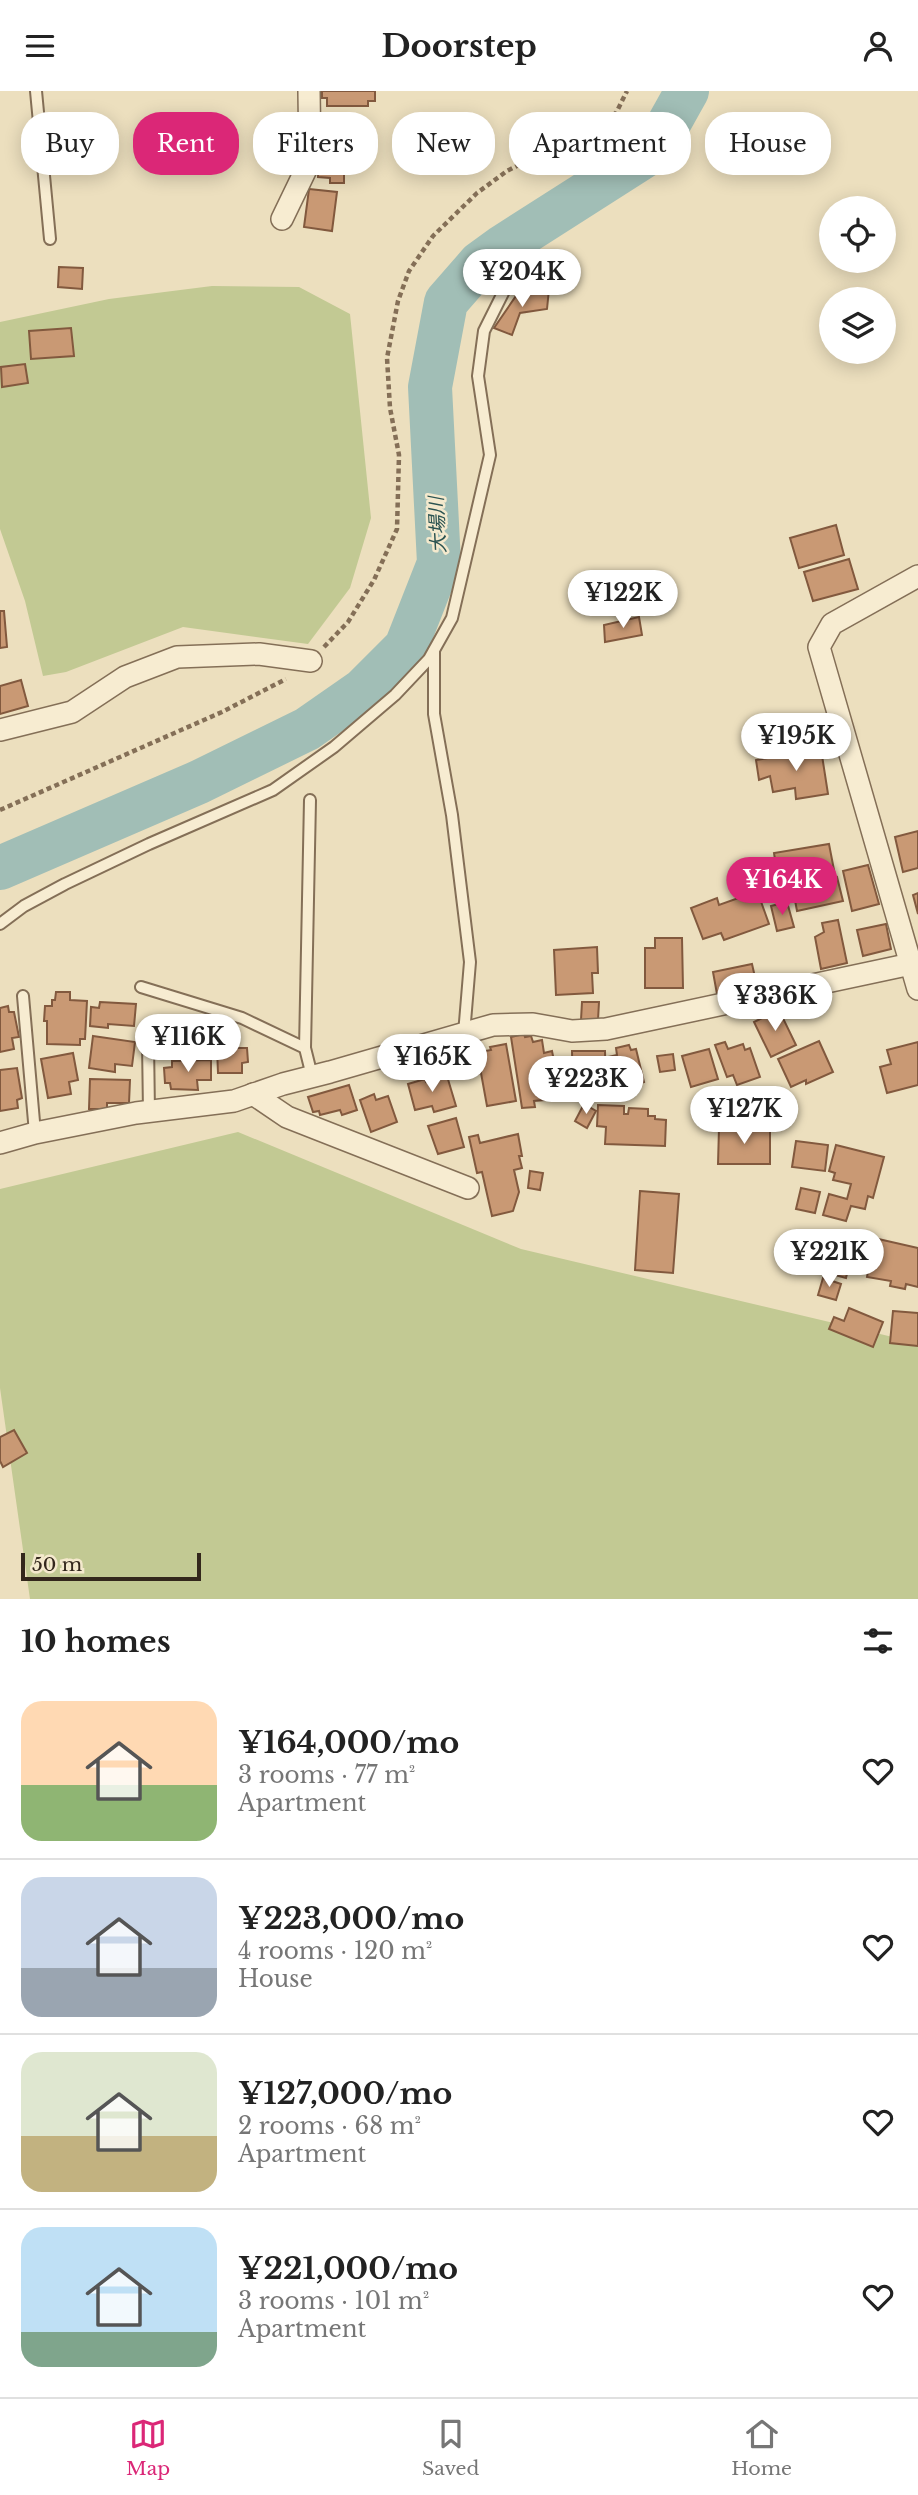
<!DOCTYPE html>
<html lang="en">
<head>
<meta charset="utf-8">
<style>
  body { margin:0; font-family:"Libre Baskerville","Noto Sans JP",serif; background:#f6f6f6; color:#222; height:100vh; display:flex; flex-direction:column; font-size:26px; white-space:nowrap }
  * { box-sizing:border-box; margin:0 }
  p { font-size:23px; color:#767676 }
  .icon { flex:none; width:38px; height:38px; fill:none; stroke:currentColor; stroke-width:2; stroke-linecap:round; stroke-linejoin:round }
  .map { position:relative; height:1508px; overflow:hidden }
  .details { display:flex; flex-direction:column; background:#fff; flex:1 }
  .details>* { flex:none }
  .guide { position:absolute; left:21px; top:21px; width:877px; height:63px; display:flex; gap:14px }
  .buttons { position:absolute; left:819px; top:105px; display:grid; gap:14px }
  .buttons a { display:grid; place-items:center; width:77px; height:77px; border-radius:50%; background:#fff; box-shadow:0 4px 18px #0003; font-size:35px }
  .scale { position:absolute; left:21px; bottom:18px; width:180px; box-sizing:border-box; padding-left:7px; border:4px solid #33271c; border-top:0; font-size:19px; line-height:24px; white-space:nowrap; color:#33271c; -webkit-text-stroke:5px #f4e9cd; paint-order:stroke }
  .price { position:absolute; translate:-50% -60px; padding:0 16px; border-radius:24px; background:#fff; color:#222; font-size:23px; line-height:46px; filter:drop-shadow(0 2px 4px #0008) }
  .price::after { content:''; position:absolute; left:50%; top:42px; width:21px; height:16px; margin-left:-10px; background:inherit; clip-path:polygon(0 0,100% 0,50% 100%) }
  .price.selected { background:#db2777; color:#fff }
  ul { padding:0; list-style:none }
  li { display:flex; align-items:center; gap:21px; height:175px; padding:0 21px }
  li+li { border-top:2px solid #e0e0e0 }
  li span { display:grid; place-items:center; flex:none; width:196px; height:140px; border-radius:21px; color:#555 }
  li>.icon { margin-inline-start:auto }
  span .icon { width:84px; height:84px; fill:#fffc; stroke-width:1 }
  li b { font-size:30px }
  h2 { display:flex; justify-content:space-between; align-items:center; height:84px; padding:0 21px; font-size:30px }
  .chip { padding:0 24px; border-radius:28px; background:#fff; box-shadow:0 4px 18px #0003; font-size:24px; line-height:63px }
  .chip.selected { background:#db2777; color:#fff }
  header { display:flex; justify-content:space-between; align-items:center; height:91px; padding:0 21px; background:#fff; font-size:32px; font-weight:700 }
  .dock { display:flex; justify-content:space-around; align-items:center; height:98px; border-top:2px solid #e0e0e0; background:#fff; font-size:19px; color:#767676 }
  .dock a { display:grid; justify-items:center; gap:4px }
  .dock .selected { color:#db2777 }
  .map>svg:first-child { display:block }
</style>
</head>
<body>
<header><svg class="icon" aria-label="menu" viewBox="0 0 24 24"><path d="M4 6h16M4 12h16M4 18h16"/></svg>Doorstep<svg class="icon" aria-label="person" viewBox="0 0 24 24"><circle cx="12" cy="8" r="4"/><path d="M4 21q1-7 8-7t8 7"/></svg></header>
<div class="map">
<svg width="918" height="1508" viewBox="0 0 918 1508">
  <rect width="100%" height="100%" fill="#ecdfbe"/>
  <g fill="#c2c993">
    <polygon points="212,195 299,196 350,223 371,427 350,497 308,553 183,536 66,581 43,585 25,510 0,438 0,231 109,208"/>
    <polygon points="238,1041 521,1158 918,1252 918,1508 30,1508 0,1297 0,1098"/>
  </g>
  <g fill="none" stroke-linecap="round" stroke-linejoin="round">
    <polyline stroke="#a1beb6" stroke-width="44" points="0,777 199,691 307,638 363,599 406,556 439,472 430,296 446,211 480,172 502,156 654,59 687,0"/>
  </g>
  <g fill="#c99974" stroke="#82593e" stroke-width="2">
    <polygon points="322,0 375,0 375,10 368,10 368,15 327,15 327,7 322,7"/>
    <polygon points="324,24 355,25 354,31 358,31 357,53 335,52 335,47 323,46"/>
    <polygon points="319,61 351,62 351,76 344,76 344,92 330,92 330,87 318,86"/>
    <polygon points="309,98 337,101 332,140 304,136"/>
    <polygon points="59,176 83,177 82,198 58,196"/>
    <polygon points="549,198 547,218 520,222 512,244 494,237 518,202"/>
    <polygon points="71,237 74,265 31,268 29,240"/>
    <polygon points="25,273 28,292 2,296 1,276"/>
    <polygon points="836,434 844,464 799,477 790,447"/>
    <polygon points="849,468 858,498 813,510 804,481"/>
    <polygon points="0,520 4,520 7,556 0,557"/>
    <polygon points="639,526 642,544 605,551 604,534"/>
    <polygon points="21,589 28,615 0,623 0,595"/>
    <polygon points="821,658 828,703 796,708 795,697 773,701 770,685 759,689 756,669"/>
    <polygon points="918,740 918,777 903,781 895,746"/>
    <polygon points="829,753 834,779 778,788 774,762"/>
    <polygon points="868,774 879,813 852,820 843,780"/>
    <polygon points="837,786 843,810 797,820 792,793"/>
    <polygon points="918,802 918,823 913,804"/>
    <polygon points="744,805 746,810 759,805 769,833 724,849 721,842 703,848 691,817 717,807 719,814"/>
    <polygon points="787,811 794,836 777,840 771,815"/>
    <polygon points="838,829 847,872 821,878 815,846 824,841 822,832"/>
    <polygon points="886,833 891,858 863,865 857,839"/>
    <polygon points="655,847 682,847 683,897 645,897 645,857 655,857"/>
    <polygon points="597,856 598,882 592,882 593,902 556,904 554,859"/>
    <polygon points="752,873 757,895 717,903 713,881"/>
    <polygon points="56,901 70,901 70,909 87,910 85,948 80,948 80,954 47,953 47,930 44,930 45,915 52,915 52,909 55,909"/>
    <polygon points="100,911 136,913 134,935 108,933 108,937 90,935 91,916 99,917"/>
    <polygon points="582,911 599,911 598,929 581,929"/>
    <polygon points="8,915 9,921 14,921 19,946 12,947 14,958 0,961 0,917"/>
    <polygon points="779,919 796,954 771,966 754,931"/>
    <polygon points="163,929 189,932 189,939 207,939 208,965 183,966 183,960 174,960 173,947 163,947"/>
    <polygon points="524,943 525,946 531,945 533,951 542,949 544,962 552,960 555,975 550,975 555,1008 534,1010 535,1016 522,1017 511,946"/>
    <polygon points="93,945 135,951 132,975 115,973 115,981 89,977"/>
    <polygon points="819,950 833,981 806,993 806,989 791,996 778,968"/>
    <polygon points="725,951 728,958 743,953 745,959 750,957 760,986 737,994 733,984 727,986 715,954"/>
    <polygon points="918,951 918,994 887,1002 880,976 891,973 887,959"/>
    <polygon points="506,953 516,1010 487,1015 481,982 474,983 473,979 466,980 463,964 491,959 490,956"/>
    <polygon points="629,954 631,959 636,958 644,991 616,999 608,966 617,964 616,957"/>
    <polygon points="217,957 247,957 248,971 242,972 242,982 218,982"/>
    <polygon points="709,958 718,988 691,996 682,965"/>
    <polygon points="572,960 605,960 606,999 596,999 596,1008 573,1008"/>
    <polygon points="73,962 78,989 69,991 71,1003 48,1007 41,968"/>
    <polygon points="673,963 675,979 660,981 657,965"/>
    <polygon points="211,969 211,989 197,989 198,999 171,998 170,992 165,992 164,977 172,976 172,970"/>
    <polygon points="17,977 22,1007 17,1009 18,1017 0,1020 0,979"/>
    <polygon points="447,985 456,1015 434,1021 432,1015 415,1019 408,993 425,988 426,991"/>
    <polygon points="90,988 130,989 129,1012 107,1012 107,1018 89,1018"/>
    <polygon points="349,994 357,1019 342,1024 340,1019 320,1024 319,1020 313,1021 308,1006"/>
    <polygon points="374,1003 376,1009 388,1005 397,1031 371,1041 360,1009"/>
    <polygon points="584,1013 596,1020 587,1037 575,1030"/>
    <polygon points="598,1014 624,1015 624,1023 628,1023 629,1017 648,1018 648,1025 655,1025 655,1028 666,1029 665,1055 605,1053 606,1036 597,1035"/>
    <polygon points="456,1027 464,1056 438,1063 428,1035"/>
    <polygon points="719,1037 770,1037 770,1073 718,1073"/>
    <polygon points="518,1043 522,1065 519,1065 522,1077 514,1079 519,1101 513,1120 492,1125 482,1081 477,1082 469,1046 478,1044 480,1052"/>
    <polygon points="796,1050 828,1054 825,1080 792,1076"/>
    <polygon points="836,1054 884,1066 873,1107 868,1105 865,1118 851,1115 846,1130 823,1124 829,1103 847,1108 851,1093 833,1089 835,1082 829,1080"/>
    <polygon points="530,1080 543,1082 540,1099 528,1097"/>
    <polygon points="801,1097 820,1101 815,1122 796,1118"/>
    <polygon points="640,1100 679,1103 673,1182 635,1179"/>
    <polygon points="834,1143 865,1151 859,1173 850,1170 846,1187 824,1181"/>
    <polygon points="874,1147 918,1157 918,1196 906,1193 905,1198 890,1195 891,1190 867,1186"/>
    <polygon points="823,1187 841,1193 836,1209 818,1204"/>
    <polygon points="849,1217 883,1231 873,1256 829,1238 834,1226 844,1230"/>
    <polygon points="893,1220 918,1222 918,1255 890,1252"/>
    <polygon points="14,1339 27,1362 3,1376 0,1370 0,1346"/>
  </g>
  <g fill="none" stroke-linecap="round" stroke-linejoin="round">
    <defs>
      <g id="lane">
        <polyline points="36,0 50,148"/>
        <polyline points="434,560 434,623 452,724 470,871 464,943"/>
        <polyline points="0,833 24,815 65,793 149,753 273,699 334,656 395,604 429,568 452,527 490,364 478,285 484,240 511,186"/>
        <polyline points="141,896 242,927 305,957 312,985"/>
        <polyline points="23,905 35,1042"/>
        <polyline points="148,952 149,1021"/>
        <polyline points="305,957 310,709"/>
      </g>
      <g id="street">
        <polyline points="282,128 310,70 309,0"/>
        <polyline points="918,485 832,533 819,556 918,898"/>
        <polyline points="0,639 72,621 125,586 177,566 259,563 311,570"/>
        <polyline points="253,1003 287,1026 468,1097"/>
        <polyline points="0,1052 35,1042 136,1022 234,1010 283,993 330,981 493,934 533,933 572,940 606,938 911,873"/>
      </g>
    </defs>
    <use href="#lane" stroke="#846f57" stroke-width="14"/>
    <use href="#street" stroke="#846f57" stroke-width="24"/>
    <g stroke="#846f57" stroke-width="4.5" stroke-dasharray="5 3.5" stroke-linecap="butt">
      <polyline points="324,556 348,531 374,489 397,438 399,364 390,317 387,267 398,210 409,180 433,145 477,102 507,80 578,44 616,22 627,0"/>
      <polyline points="0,719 222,621 286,588"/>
    </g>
    <use href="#lane" stroke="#f7ecd1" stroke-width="10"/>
    <use href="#street" stroke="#f7ecd1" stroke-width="21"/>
  </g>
  <g text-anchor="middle" stroke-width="5" stroke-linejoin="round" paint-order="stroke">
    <g font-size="19" font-style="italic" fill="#2b5351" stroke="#f4e9cd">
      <text transform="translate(437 434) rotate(-93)" y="7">大場川</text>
    </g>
  </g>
</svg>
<div class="buttons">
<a><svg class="icon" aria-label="locate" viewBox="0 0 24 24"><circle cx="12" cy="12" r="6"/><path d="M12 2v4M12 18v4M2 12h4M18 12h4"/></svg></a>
<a><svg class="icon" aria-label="layers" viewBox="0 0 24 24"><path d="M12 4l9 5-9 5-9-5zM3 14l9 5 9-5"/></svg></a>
</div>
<div class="scale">50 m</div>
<b class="price" style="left:522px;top:218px">¥204K</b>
<b class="price" style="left:623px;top:539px">¥122K</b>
<b class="price" style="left:796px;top:682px">¥195K</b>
<b class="price selected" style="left:782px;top:826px">¥164K</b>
<b class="price" style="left:775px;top:942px">¥336K</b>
<b class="price" style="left:188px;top:983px">¥116K</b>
<b class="price" style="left:432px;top:1003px">¥165K</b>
<b class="price" style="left:586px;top:1025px">¥223K</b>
<b class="price" style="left:744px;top:1055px">¥127K</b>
<b class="price" style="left:829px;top:1198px">¥221K</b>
<div class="guide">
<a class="chip">Buy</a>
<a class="chip selected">Rent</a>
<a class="chip">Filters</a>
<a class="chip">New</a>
<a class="chip">Apartment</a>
<a class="chip">House</a>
</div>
</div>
<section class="details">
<h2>10 homes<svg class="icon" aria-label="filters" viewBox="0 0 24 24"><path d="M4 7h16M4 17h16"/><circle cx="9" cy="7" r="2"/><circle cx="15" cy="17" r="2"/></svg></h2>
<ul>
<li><span style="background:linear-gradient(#ffd9b3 60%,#8fb573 0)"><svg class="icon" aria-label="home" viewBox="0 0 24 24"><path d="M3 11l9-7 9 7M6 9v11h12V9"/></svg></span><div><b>¥164,000/mo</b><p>3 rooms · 77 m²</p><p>Apartment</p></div><svg class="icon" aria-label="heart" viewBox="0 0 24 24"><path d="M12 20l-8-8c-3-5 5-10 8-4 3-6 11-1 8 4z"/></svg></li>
<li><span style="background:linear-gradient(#c9d6e8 65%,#9aa5b1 0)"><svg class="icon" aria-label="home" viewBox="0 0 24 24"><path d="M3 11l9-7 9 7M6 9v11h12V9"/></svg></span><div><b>¥223,000/mo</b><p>4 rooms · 120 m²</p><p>House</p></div><svg class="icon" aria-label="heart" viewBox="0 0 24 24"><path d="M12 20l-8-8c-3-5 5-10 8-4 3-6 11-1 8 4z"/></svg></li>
<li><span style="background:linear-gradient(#dfe7d0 60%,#c2b280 0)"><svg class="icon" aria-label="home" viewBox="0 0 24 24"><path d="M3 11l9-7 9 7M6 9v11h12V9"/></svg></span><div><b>¥127,000/mo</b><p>2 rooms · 68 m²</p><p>Apartment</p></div><svg class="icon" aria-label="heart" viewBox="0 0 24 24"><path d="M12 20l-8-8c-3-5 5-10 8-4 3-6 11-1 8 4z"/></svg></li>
<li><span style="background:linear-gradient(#bfe0f5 75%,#7fa58c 0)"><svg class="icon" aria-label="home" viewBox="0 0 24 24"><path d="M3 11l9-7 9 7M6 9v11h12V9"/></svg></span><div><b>¥221,000/mo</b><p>3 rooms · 101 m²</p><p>Apartment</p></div><svg class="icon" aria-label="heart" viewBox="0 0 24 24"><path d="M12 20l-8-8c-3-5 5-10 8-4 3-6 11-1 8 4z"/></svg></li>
</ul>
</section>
<nav class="dock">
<a class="selected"><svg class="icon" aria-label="map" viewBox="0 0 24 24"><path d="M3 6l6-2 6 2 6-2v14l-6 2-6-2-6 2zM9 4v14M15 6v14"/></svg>Map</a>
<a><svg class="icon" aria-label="saved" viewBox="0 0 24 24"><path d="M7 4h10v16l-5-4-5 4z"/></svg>Saved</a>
<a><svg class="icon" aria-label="home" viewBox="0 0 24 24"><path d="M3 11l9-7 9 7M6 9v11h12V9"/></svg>Home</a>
</nav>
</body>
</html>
